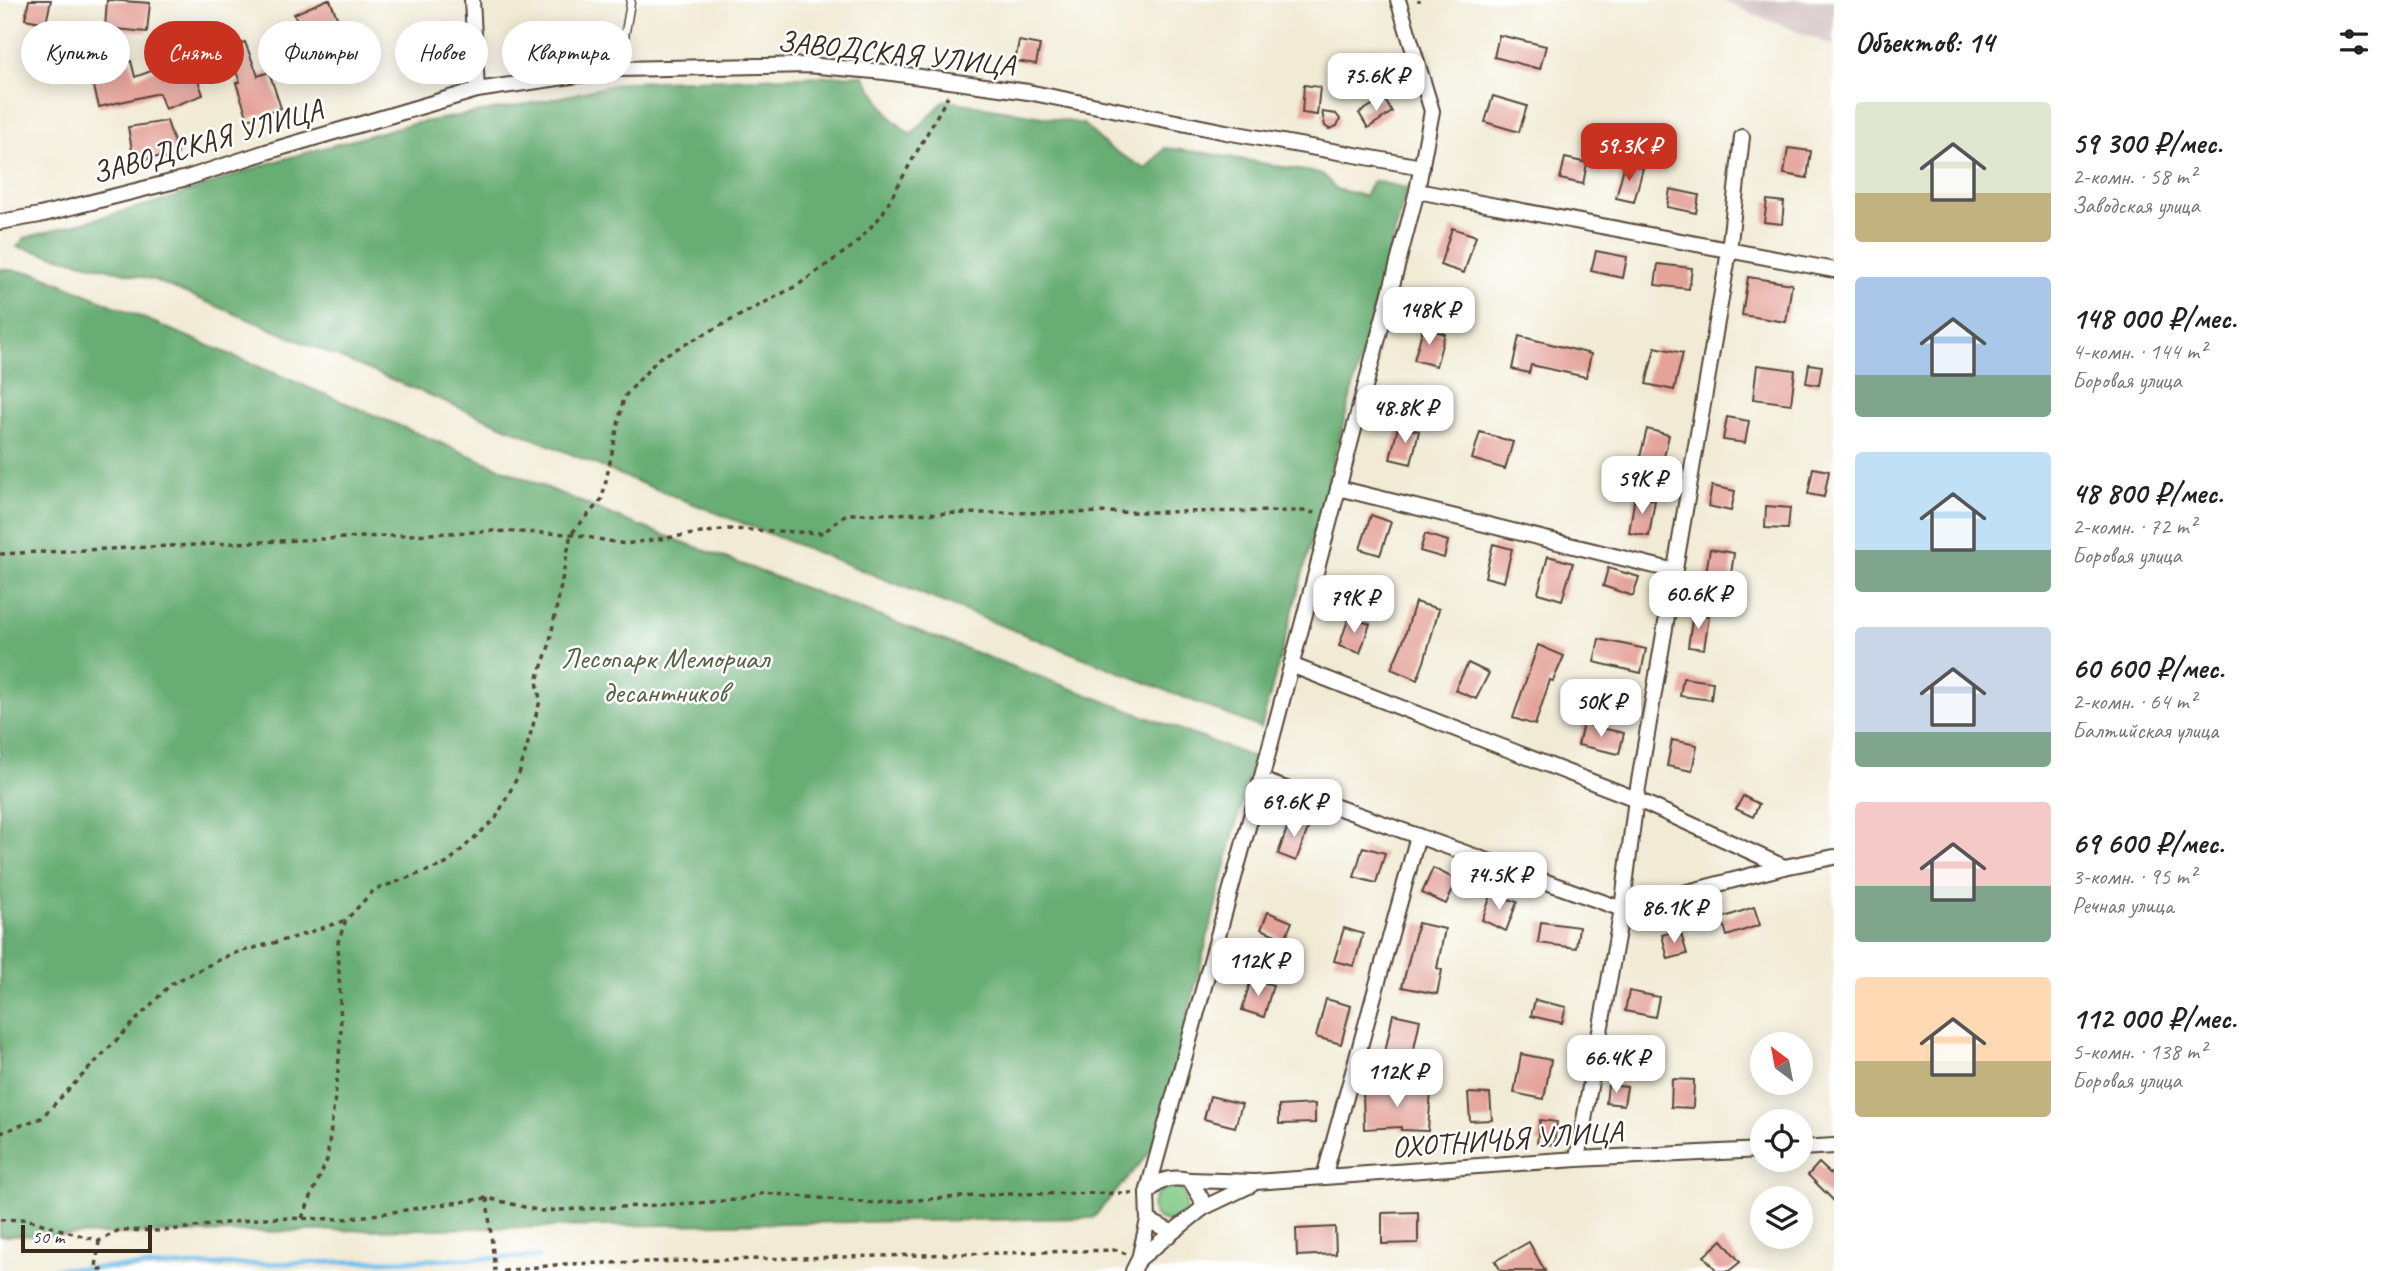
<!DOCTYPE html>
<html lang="ru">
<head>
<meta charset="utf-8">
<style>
  body { margin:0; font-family:Caveat,sans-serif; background:#f2f2f2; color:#222; height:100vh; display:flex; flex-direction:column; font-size:26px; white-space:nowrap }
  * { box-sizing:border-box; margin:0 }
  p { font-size:23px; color:#767676 }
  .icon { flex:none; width:38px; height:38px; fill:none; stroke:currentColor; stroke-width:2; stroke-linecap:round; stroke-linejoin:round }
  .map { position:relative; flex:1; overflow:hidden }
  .details { display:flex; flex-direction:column; background:#fff; width:560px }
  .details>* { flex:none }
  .hud { position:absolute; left:21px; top:21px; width:665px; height:63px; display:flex; gap:14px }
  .needle { width:46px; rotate:328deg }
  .controls { position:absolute; left:1750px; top:1032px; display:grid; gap:14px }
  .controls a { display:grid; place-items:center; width:63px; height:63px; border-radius:50%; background:#fff; box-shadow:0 4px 18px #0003; font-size:35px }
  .scale { position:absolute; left:21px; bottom:18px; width:131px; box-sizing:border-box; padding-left:7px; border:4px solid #3b2a1e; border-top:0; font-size:19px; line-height:24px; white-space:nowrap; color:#3b2a1e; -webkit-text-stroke:5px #fff; paint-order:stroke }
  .price { position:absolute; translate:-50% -60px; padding:0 16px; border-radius:14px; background:#fff; color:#222; font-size:23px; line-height:46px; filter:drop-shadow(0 2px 4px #0008) }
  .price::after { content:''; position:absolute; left:50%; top:42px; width:21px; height:16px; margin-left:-10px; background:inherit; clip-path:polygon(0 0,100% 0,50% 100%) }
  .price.active { background:#c8321e; color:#fff }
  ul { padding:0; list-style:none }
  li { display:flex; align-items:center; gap:21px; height:175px; padding:0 21px }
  li span { display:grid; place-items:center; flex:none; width:196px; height:140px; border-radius:7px; color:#555 }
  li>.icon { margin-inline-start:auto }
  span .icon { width:84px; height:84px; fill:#fffc; stroke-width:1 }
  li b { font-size:30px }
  h2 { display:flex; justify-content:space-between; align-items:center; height:84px; padding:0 21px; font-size:30px }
  .pill { padding:0 24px; border-radius:32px; background:#fff; box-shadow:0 4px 18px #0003; font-size:24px; line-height:63px }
  .pill.active { background:#c8321e; color:#fff }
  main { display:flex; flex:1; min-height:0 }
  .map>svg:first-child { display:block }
</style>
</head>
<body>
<main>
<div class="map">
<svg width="1834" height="1271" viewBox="0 0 1834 1271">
  <rect width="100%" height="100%" fill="#fff"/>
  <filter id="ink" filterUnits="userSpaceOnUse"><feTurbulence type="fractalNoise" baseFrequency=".0143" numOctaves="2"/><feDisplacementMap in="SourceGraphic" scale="14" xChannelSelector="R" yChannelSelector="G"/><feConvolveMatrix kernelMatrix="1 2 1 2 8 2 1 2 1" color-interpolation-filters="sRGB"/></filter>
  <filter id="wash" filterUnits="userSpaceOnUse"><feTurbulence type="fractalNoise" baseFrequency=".00686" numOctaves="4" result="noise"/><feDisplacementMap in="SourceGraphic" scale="28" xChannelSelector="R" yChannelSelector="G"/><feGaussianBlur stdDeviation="1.57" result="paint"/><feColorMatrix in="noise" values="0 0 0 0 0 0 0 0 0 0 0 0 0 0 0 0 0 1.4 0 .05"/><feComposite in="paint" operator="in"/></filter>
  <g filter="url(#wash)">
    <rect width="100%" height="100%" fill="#f1ebd5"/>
    <polygon fill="#d1bfbf" points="1719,0 1834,0 1834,46"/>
    <path fill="#80c986" stroke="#5e7a52" stroke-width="2" d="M1168,1186L1177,1187L1185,1194L1186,1210L1178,1221C1148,1227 1144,1198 1168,1186Z"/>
    <g fill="#68ad73" stroke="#526c48" stroke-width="2">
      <polygon points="863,75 891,118 911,135 945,100 1083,124 1108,147 1146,169 1165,148 1206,153 1322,174 1336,189 1365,196 1373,181 1407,188 1261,728 633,480 154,280 17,247 25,238 165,200 273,162 406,125 539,102 626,82"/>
      <polygon points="0,269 36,273 624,520 1253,757 1155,1146 1093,1218 0,1236"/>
    </g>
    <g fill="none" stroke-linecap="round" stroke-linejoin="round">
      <polyline stroke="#71bfeb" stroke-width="5" points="53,1269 538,1257"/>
    </g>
    <g id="blocks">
      <g fill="#e4a299">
        <polygon points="29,0 51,0 46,23 25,19"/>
        <polygon points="107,0 150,3 147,32 105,28"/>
        <polygon points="326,0 330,0 343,32 309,47 294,14"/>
        <polygon points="1499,35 1546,46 1540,69 1494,57"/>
        <polygon points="1019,41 1040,45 1036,64 1015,61"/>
        <polygon points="245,42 258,76 269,72 281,108 248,119 236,83 240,82 227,48"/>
        <polygon points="190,57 203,95 165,109 159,93 99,107 90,71 131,61 135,77"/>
        <polygon points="1304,85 1320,87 1317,115 1302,113"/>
        <polygon points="1493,96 1527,106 1519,132 1485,122"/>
        <polygon points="1384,98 1392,112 1368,128 1359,113"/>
        <polygon points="1322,112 1336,114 1340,119 1337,126 1329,129 1325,126"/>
        <polygon points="167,121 178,154 164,159 163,156 134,161 128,127"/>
        <polygon points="1788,148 1811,151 1807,178 1784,174"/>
        <polygon points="1565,158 1587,163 1583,184 1560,179"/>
        <polygon points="1625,163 1643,168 1634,202 1616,198"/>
        <polygon points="1670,189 1699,195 1696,213 1667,207"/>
        <polygon points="1767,200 1784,202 1782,224 1764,222"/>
        <polygon points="1452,228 1476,236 1464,273 1440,265"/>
        <polygon points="1596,251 1627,257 1623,278 1591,271"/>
        <polygon points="1658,264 1692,268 1689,289 1655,285"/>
        <polygon points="1748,277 1792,284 1786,322 1742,315"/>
        <polygon points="1423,328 1445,334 1436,366 1414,360"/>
        <polygon points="1519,336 1591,354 1586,377 1531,365 1529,373 1512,369"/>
        <polygon points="1655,347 1683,353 1674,390 1646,384"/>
        <polygon points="1809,364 1822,366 1819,385 1806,383"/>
        <polygon points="1757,365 1795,370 1791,404 1753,399"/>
        <polygon points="1727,417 1749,421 1745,443 1723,440"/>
        <polygon points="1398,427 1419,431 1411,464 1390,459"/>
        <polygon points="1647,429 1669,435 1662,466 1639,461"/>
        <polygon points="1480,432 1513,442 1505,469 1472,459"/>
        <polygon points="1813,468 1829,471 1824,497 1808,494"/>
        <polygon points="1712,486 1735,491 1731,511 1708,506"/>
        <polygon points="1635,496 1655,500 1649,536 1629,533"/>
        <polygon points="1766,506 1790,508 1788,529 1765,528"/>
        <polygon points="1371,515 1391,522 1380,555 1360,549"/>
        <polygon points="1425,534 1448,541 1444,558 1420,551"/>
        <polygon points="1493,544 1512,549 1504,582 1485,577"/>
        <polygon points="1710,549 1734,553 1730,582 1705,578"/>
        <polygon points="1548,556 1573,563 1562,600 1538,593"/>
        <polygon points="1608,568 1639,577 1633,596 1603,586"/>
        <polygon points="1415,602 1439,609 1424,662 1417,680 1391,669 1404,639"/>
        <polygon points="1693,613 1709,616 1704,649 1688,647"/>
        <polygon points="1349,617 1370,624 1360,653 1339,646"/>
        <polygon points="1599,639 1646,649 1641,673 1594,662"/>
        <polygon points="1538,645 1564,656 1553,681 1550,680 1535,725 1513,718"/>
        <polygon points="1468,663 1489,673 1476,699 1455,690"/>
        <polygon points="1683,678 1713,682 1711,700 1680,696"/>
        <polygon points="1583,724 1624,733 1619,754 1578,745"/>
        <polygon points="1672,740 1697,745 1692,771 1667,766"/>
        <polygon points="1743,796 1759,804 1753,817 1736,809"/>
        <polygon points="1291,817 1310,823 1296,861 1278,854"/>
        <polygon points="1363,847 1385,853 1376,883 1354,877"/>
        <polygon points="1433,868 1457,880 1446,904 1422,893"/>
        <polygon points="1492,893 1517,902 1506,931 1482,920"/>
        <polygon points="1754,907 1760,925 1727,936 1722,918"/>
        <polygon points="1268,912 1292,922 1285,939 1261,929"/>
        <polygon points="1541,922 1579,927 1576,948 1538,943"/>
        <polygon points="1418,923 1445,929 1437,968 1442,970 1437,994 1402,987"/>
        <polygon points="1344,928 1363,934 1354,966 1334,961"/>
        <polygon points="1680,930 1687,954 1668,959 1662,935"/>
        <polygon points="1251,979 1273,985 1264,1017 1242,1010"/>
        <polygon points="1629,991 1659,997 1655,1017 1625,1011"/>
        <polygon points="1326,999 1351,1006 1341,1044 1316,1037"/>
        <polygon points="1535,1000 1566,1007 1562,1023 1531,1016"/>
        <polygon points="1393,1014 1420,1020 1411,1063 1384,1057"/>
        <polygon points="1521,1054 1551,1060 1544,1099 1514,1093"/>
        <polygon points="1672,1079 1694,1080 1693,1108 1671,1107"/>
        <polygon points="1608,1085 1627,1087 1624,1105 1606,1103"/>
        <polygon points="1403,1089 1431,1091 1428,1131 1401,1130 1401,1127 1364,1129 1363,1092"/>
        <polygon points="1468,1093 1490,1094 1492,1120 1470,1121"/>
        <polygon points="1210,1096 1242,1104 1235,1127 1204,1119"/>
        <polygon points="1315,1104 1315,1123 1279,1124 1279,1106"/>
        <polygon points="1540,1120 1557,1122 1554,1145 1537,1143"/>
        <polygon points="1819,1163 1834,1177 1834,1201 1808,1175"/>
        <polygon points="1418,1212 1418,1243 1382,1244 1382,1213"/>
        <polygon points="1335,1227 1336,1254 1297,1256 1296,1229"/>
        <polygon points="1722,1240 1740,1262 1729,1271 1717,1271 1704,1256"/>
        <polygon points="1529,1242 1545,1271 1501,1271 1495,1261"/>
      </g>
    </g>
  </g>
  <g filter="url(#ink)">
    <use href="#blocks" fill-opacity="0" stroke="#564739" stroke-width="2"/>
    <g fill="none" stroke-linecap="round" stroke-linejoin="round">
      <defs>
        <polyline id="lane" points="619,69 631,0"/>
        <g id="street">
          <polyline points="472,0 477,90"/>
          <polyline points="1417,191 1834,270"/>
          <polyline points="0,222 40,215 187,178 266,152 477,90 619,69 807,65 885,72 1028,92 1226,132 1422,167"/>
          <polyline points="1338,488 1675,571"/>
          <polyline points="1291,665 1636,799 1784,867"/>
          <polyline points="1261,780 1622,909 1784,867 1834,857"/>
          <polyline points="1801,1148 1834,1146"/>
          <polyline points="1577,1159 1622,909 1636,799 1729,251 1742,137"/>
          <polyline points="1324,1177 1418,836"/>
          <polyline points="1190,1180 1255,1182 1577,1159 1762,1150"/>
          <polyline points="1147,1193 1261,780 1417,191 1432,111 1398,0"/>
          <polyline points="1203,1208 1251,1185"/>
          <path d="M1139,1259L1203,1208L1201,1198L1190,1180C1171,1176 1160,1179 1147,1193L1148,1220L1171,1232"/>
          <polyline points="1133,1271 1139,1259 1148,1220"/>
        </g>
      </defs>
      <use href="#lane" stroke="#564739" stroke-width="10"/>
      <use href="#street" stroke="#564739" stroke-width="18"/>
      <g stroke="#564739" stroke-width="3.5" stroke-dasharray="5 5" stroke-linecap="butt">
        <polyline points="1419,0 1419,2"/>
        <polyline points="0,554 494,531 571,534 625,544 728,529 823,533 846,514 1304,511 1315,513"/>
        <polyline points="0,1133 41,1118 171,984 231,954 292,938 346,920"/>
        <polyline points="487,1198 495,1271"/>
        <polyline points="302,1218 327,1160 338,1072 341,1029 338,942 346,920 374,890 446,864 496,818 519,774 540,701 537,680 549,646 571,534 602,499 624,397 659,358 798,285 853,246 881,216 948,96"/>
        <polyline points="0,1220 26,1219 99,1241 119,1230 162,1231 266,1218 345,1219 487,1198 541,1211 696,1203 738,1200 764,1193 873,1203 1004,1194 1134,1193"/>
        <polyline points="99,1241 96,1268 105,1271"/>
        <polyline points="503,1271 564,1264 1117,1250 1126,1254"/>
      </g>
      <use href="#lane" stroke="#fff" stroke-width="7"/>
      <use href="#street" stroke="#fff" stroke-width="14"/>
    </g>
  </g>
  <g text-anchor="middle" stroke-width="5" stroke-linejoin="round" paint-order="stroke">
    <g font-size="30" fill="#3b2a1e" stroke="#fff">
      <text transform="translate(896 53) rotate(6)" y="10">ЗАВОДСКАЯ УЛИЦА</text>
      <text transform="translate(207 141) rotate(-16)" y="10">ЗАВОДСКАЯ УЛИЦА</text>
      <text transform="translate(1507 1139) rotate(-4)" y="10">ОХОТНИЧЬЯ УЛИЦА</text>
    </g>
    <g font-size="30" fill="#536242" stroke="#fff">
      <text x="665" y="668">Лесопарк Мемориал<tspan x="665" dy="34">десантников</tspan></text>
    </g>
  </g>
</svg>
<div class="controls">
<a><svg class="needle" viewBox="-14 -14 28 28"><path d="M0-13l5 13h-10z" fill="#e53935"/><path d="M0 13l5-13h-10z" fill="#767676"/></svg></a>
<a><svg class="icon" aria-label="locate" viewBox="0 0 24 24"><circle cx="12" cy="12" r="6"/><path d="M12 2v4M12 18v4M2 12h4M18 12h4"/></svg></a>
<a><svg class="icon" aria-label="layers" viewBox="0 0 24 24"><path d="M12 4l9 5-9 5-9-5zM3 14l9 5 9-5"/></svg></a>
</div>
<div class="scale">50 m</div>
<b class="price" style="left:1376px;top:113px">75.6K ₽</b>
<b class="price active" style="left:1629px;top:183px">59.3K ₽</b>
<b class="price" style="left:1429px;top:347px">148K ₽</b>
<b class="price" style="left:1405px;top:445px">48.8K ₽</b>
<b class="price" style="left:1642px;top:516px">59K ₽</b>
<b class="price" style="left:1698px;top:631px">60.6K ₽</b>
<b class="price" style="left:1354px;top:635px">79K ₽</b>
<b class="price" style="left:1601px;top:739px">50K ₽</b>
<b class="price" style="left:1294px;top:839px">69.6K ₽</b>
<b class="price" style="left:1499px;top:912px">74.5K ₽</b>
<b class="price" style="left:1674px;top:945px">86.1K ₽</b>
<b class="price" style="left:1258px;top:998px">112K ₽</b>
<b class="price" style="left:1616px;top:1095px">66.4K ₽</b>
<b class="price" style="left:1397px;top:1109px">112K ₽</b>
<div class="hud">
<a class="pill">Купить</a>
<a class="pill active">Снять</a>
<a class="pill">Фильтры</a>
<a class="pill">Новое</a>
<a class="pill">Квартира</a>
</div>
</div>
<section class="details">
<h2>Объектов: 14<svg class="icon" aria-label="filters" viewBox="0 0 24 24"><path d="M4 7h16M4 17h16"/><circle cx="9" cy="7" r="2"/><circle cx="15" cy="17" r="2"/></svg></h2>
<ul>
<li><span style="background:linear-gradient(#dfe7d0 65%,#c2b280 0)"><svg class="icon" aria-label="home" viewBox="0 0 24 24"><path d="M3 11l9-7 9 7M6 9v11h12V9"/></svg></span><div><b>59 300 ₽/мес.</b><p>2-комн. · 58 m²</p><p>Заводская улица</p></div></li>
<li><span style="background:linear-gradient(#a9c7e8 70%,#7fa58c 0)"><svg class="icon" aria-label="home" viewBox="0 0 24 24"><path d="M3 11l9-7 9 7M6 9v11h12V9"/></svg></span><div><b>148 000 ₽/мес.</b><p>4-комн. · 144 m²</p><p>Боровая улица</p></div></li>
<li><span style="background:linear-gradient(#bfe0f5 70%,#7fa58c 0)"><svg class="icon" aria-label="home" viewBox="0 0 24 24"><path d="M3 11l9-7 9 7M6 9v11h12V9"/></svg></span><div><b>48 800 ₽/мес.</b><p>2-комн. · 72 m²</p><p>Боровая улица</p></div></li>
<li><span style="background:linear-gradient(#c9d6e8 75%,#7fa58c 0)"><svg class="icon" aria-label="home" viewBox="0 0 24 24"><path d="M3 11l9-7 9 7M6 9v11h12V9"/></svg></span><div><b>60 600 ₽/мес.</b><p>2-комн. · 64 m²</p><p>Балтийская улица</p></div></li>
<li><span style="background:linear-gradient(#f6c9c9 60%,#7fa58c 0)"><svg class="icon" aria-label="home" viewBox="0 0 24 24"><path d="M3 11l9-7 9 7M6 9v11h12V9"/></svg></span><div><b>69 600 ₽/мес.</b><p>3-комн. · 95 m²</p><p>Речная улица</p></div></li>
<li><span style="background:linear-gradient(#ffd9b3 60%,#c2b280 0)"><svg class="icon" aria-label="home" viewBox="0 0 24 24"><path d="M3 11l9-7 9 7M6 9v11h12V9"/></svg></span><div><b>112 000 ₽/мес.</b><p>5-комн. · 138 m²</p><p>Боровая улица</p></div></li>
</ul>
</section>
</main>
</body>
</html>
